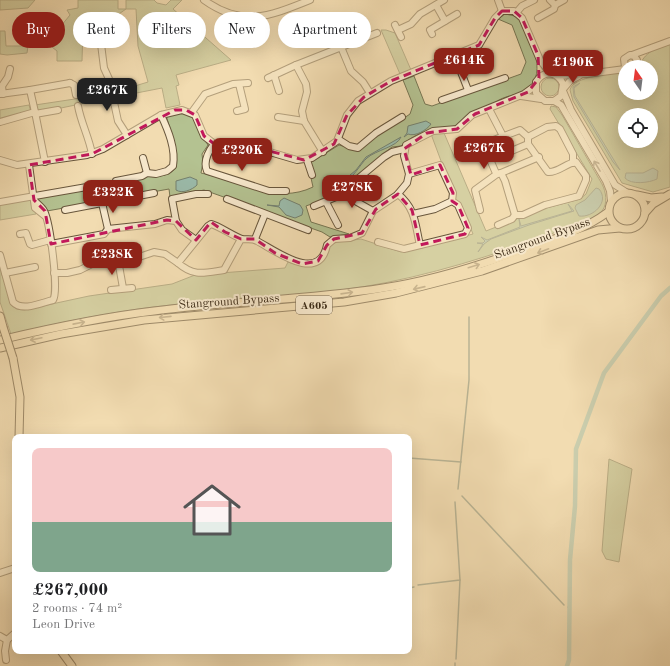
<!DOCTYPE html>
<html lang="en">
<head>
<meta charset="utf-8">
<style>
  body { margin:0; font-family:"Old Standard TT",serif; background:#f2f2f2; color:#202124; height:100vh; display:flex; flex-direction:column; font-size:15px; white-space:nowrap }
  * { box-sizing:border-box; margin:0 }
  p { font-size:13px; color:#757577 }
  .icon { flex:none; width:22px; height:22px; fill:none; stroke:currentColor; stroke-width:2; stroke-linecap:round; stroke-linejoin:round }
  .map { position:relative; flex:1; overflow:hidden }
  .details { position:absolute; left:12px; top:434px; width:400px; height:220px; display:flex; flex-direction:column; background:#fff; border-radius:8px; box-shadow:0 4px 16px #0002 }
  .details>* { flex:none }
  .banner { position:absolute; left:12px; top:12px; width:400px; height:36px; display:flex; gap:8px }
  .needle { width:26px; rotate:346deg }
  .controls { position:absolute; left:618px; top:60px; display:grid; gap:8px }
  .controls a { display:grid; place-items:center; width:40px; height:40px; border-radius:50%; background:#fff; box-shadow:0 4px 16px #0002; font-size:20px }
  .price { position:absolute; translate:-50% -34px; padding:0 9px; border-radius:8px; background:#8f2418; color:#fff; font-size:13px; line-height:26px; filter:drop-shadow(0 1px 2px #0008) }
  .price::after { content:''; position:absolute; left:50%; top:24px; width:12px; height:9px; margin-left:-6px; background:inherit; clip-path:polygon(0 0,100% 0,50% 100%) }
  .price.on { background:#222; color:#fff }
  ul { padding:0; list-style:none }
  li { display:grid; align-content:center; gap:8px; height:212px; padding:0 20px }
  li span { display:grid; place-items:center; height:124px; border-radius:8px; color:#555 }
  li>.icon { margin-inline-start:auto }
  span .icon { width:72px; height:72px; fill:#fffc; stroke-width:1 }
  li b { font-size:17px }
  .pill { padding:0 14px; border-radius:18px; background:#fff; box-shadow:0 4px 16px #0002; font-size:14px; line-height:36px }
  .pill.on { background:#8f2418; color:#fff }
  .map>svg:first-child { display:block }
</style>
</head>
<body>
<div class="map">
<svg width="670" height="666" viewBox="0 0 670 666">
  <rect width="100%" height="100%" fill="#f2dcb1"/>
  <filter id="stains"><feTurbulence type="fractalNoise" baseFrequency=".005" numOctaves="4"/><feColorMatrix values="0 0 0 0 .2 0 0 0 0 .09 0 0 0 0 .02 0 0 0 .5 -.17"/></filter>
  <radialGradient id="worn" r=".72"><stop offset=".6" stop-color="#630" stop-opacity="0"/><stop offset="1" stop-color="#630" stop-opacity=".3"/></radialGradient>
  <g fill="#b4c291" stroke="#777653" fill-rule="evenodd">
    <polygon points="0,0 35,0 28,8 0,10"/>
    <polygon points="78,0 118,0 118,9 126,9 126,0 154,0 157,3 166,5 171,0 182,0 173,9 231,60 176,75 179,85 176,86 180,105 166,108 162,88 116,97 115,92 148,82 138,46 136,9 126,9 103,25 83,25 82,61 57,61 57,51 47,43 70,15 67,10 78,8"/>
    <path d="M505,14L515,16L519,18C530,36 548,72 528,89C519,95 508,95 499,100C486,108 467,124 451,127C429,132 420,129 401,146L392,147C365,168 339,195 306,206L311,222L349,234L330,237L322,232L204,190L170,197L169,189L47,211L36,198L148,176C156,177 172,176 176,167C179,160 170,127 167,119V115L182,112L192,116L200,133L208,145L202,154L203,163L201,173C238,181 276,205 313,187L311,178L315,175L310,163L339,145L357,150L410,114L413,105L403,80L414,76L425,104L432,106L521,74L526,62L512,25L498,19Z"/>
    <polygon points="381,30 386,30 395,33 411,70 400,74"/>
    <polygon points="0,31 5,31 6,46 28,46 27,53 7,55 0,54"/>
    <path d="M670,44V187L653,192L622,183L573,101L570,90C573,76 612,74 625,72V93H651V67H640C642,53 658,47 670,44ZM625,115H651V141H625Z"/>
    <circle cx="550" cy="87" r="9"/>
    <polygon points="108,94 109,98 37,113 35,105"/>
    <polygon points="29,105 31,112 0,120 0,110"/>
    <path d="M551,106L556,107L562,115L602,184C606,192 608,203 602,211C594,220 570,227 559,231C495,255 429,276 362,287C296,297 228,298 162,306C111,312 61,322 11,334L0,302V267L11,305L17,309L24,310L89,296L172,284L195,275L285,268L288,262C301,266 312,269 324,260L330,245L337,242L361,239L401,252L473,234L461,205L455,199L451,180L444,169L431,134L444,133L486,231L539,210L580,199L586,194L592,179L550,109Z"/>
    <polygon points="31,199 36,214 0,220 0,204"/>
    <polygon points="609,459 632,469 619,562 606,559 602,551"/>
  </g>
  <g fill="#9bbcac" stroke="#748170">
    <polygon points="580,83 574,88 575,96 620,170 613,162 574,97 573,87"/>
    <path d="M426,121L431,124C427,130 415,137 408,134L404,137L407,133L408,126Z"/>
    <path d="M401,137C397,147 376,150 367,158C360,164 352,181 343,181L356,170L366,157Z"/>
    <path d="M653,168L658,171L657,179C649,183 631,185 625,178L626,173H643Z"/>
    <path d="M190,177L197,180V185C192,190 182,194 176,190V181Z"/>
    <path d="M596,188L599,189C610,202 593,218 579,216L575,208L576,205L585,200Z"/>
    <polygon points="284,198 300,205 303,210 302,215 295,218 286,215 279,207 267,205 279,206 280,201"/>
    <polygon points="568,204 574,211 529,225 491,239 484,244 478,252 483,244 477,243 483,243 485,241 481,237 487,240 520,227 519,219 521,226 572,211"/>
  </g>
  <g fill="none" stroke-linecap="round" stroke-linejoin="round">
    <g stroke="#748170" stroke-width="1.5">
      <polyline points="409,458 461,462"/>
      <polyline points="458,489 469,380 469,317"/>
      <polyline points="462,496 564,605"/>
      <polyline points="418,585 460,580 455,502"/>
      <polyline points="409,588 414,587"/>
      <polyline points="568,607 570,608"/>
      <polyline points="456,659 460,580"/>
      <polyline points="455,666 455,663"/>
    </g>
    <polyline stroke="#9bbcac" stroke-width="4.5" points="567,666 569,660 570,560 575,506 576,449 604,373 661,296 670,288"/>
    <defs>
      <g id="minor">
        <path d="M204,0C243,28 270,16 310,0"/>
        <polyline points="498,0 502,11"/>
        <polyline points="436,5 445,21"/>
        <polyline points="555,5 564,0"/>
        <polyline points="516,13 522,6 534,0"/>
        <polyline points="538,18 554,9 555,5 550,0"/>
        <polyline points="395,25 401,37"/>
        <polyline points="398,30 411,24 420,14 444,0"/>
        <polyline points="432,34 430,30 457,14"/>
        <polyline points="101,44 104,68 109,79 118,121 127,135"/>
        <polyline points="341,47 351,71 363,82 370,93"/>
        <polyline points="454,54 468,90"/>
        <polyline points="632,55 670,41"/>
        <polyline points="296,65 306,84 307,92 302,111 304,121 323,152"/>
        <polyline points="625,67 624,59 630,55 634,56 637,60 635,67"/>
        <polyline points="274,75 279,91"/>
        <polyline points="558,76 587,74 625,69"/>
        <polyline points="268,78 296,65 377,33"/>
        <polyline points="70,83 74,85 76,95"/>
        <polyline points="564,88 570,81 579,76"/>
        <polyline points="30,90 70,83"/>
        <polyline points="563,91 571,110 615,185 626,192"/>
        <polyline points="0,94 30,90 35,112"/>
        <polyline points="3,94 2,86 8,77 10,69"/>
        <polyline points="521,96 541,99"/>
        <polyline points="442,100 505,78"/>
        <path d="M554,101L561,96L563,84C557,71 544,70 536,82V93L545,101H554L561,105L606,181L610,191L611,201"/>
        <path d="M78,106C81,123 89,137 92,154"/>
        <polyline points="489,109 503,136"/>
        <polyline points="237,111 245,109 239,84"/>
        <polyline points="192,112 205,94 233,84 248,83"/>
        <polyline points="35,114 58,110"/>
        <polyline points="278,117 304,121"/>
        <polyline points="0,122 35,112 45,162"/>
        <path d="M520,130L528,137V144L548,172C558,173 566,163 576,162L586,176V180L579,196L545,205L523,215H515L505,181L501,173L497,174L495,171L485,148L491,141Z"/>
        <polyline points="528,137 547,127 556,126 560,129 573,154 573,163"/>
        <polyline points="338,139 349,146 358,148 376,133 402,117"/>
        <path d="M214,144C208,152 203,162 207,171L269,191H286"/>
        <polyline points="143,158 147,173"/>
        <polyline points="0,160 17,165 87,155 103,149 161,115 182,110 195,115 204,136 217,146 246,145 297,160 312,158 337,141 347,115 358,101 391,81 479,45 495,18 502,11 514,11 522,18 540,60 550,73"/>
        <polyline points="307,160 312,175"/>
        <polyline points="490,160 528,144"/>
        <polyline points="29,165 35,208 45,216"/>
        <polyline points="501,173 539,157"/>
        <path d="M116,181L142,176L147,173L156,174L167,171L173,166C176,149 168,130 161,115"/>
        <polyline points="346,189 357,202 373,211"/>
        <path d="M398,194C416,209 415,224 420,245"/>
        <polyline points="227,199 308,230"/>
        <polyline points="0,202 104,184"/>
        <polyline points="326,202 338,225"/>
        <polyline points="102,203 108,229"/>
        <polyline points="314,206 336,197 384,157 392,152 404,149"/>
        <polyline points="65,210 154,193"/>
        <polyline points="480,210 475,190 497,174"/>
        <polyline points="413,214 435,209 452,201"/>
        <polyline points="176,221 172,199 196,194 208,194"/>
        <polyline points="498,225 512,219 515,215"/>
        <polyline points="20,234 26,233 30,244 32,245 50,240"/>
        <path d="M241,239L224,270C204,273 194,277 178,263L208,226L211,224C219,226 233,236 242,239C246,240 252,238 257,241C276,251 319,284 327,245L334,239L350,238L362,233L373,211L397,195L407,183L409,174L404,156L406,145L433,131L457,129L472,115L524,94L535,86"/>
        <polyline points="255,239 265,214"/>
        <polyline points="378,242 404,249 465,234 468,228 458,205 452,201 453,193 440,165 409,174"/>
        <polyline points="51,244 104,234 108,229 155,224 167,220 176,221 182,230 196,240"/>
        <path d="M0,255L13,302C22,312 41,303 53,300C59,291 50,222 44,211C42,207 37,204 34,200"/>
        <polyline points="118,260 123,288"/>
        <polyline points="5,273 35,267"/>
        <polyline points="54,273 67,273 80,270 92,264 139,257 154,252 165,254 178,263"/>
        <polyline points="111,290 132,288"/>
        <polyline points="0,573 15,568"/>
        <polyline points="0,636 7,640 15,633"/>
        <polyline points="6,660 5,651 7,640"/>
      </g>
      <g id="major">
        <circle cx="627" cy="211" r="18"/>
        <polyline points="637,195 651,198 662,197"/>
        <polyline points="645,213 653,204 670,194"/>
        <polyline points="0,316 3,327"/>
        <path d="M0,340C51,328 102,317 154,311C230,301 307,300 383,288C429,281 475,267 519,251C549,241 583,231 608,212"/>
        <polyline points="0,348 61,334 144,320 344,302 396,293 482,271 598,230 620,228"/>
        <polyline points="13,358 20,397 19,437"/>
        <polyline points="61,651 72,666"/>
      </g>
    </defs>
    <use href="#minor" stroke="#68563c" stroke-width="8"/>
    <use href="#major" stroke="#3a2915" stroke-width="9"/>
    <use href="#minor" stroke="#f7e8cc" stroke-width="6"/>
    <use href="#major" stroke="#f2dcb1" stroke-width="7"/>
    <defs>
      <polyline id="major-bridge" points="3,327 13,358"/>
    </defs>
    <use href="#major-bridge" stroke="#3a2915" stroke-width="9" stroke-linecap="butt"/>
    <use href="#major-bridge" stroke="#f2dcb1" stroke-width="7"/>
  </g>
  <defs><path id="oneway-shaft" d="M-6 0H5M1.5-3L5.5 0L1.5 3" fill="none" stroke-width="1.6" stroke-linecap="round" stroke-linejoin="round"/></defs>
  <use stroke="#988870" href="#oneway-shaft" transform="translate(597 166) rotate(-121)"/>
  <g stroke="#968263">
    <use href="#oneway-shaft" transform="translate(543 251) rotate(159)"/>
    <use href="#oneway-shaft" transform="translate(474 266) rotate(-17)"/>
    <use href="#oneway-shaft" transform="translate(419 288) rotate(167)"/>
    <use href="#oneway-shaft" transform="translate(347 293) rotate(-8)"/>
    <use href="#oneway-shaft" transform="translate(165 317) rotate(174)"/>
    <use href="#oneway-shaft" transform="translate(79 323) rotate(-11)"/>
    <use href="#oneway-shaft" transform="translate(36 339) rotate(168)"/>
  </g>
  <path d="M0 0H670V666H0ZM502,11H514L522,18L538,55L539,78L528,92L475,114L457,129L427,133L404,149L411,175L440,165L453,193L452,201L458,205L468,228L465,234L420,245L412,210L398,194L376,209L362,233L334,239L327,245L318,261L302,264L275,253L255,239H241L225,232L211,222L196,240L176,221L167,220L51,244L45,211L34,200L29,165L92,154L175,110H186L195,115L204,136L217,146L246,145L304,160L334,144L347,115L364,97L391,81L479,45L495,18Z" fill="#f2dcb1" fill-opacity=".55" fill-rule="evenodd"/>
  <path fill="none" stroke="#c2185b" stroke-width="3" stroke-dasharray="8 5" stroke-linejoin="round" d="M502,11H514L522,18L538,55L539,78L528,92L475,114L457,129L427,133L404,149L411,175L440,165L453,193L452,201L458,205L468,228L465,234L420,245L412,210L398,194L376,209L362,233L334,239L327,245L318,261L302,264L275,253L255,239H241L225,232L211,222L196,240L176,221L167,220L51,244L45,211L34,200L29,165L92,154L175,110H186L195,115L204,136L217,146L246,145L304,160L334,144L347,115L364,97L391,81L479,45L495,18Z"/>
  <g text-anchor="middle" stroke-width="4" stroke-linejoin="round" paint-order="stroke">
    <rect fill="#f7e8cc" stroke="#73624c" stroke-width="1" x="296" y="296" width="36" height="18" rx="3"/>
    <g font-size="11" font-weight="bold" fill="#3a2915">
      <text x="314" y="309">A605</text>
    </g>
    <g font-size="12" fill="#3a2915" stroke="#f7e8cc">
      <text transform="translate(542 238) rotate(-20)" y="4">Stanground Bypass</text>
      <text transform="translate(229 301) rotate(-4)" y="4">Stanground Bypass</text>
    </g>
  </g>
  <rect width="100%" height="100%" filter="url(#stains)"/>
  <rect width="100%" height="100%" fill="url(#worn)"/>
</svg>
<div class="controls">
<a><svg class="needle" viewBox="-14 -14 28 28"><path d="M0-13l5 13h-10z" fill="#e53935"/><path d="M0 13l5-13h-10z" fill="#757577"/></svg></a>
<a><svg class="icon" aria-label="locate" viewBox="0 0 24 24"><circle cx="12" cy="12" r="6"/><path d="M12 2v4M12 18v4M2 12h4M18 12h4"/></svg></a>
</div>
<b class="price" style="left:464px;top:82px">£614K</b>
<b class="price" style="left:573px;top:84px">£190K</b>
<b class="price on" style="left:107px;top:112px">£267K</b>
<b class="price" style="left:484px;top:170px">£267K</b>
<b class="price" style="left:242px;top:172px">£220K</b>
<b class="price" style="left:352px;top:209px">£278K</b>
<b class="price" style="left:113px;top:214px">£322K</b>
<b class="price" style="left:112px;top:276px">£238K</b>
<div class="banner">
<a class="pill on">Buy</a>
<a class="pill">Rent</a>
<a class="pill">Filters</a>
<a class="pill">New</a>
<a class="pill">Apartment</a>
</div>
<section class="details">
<ul>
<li><span style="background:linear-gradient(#f6c9c9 60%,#7fa58c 0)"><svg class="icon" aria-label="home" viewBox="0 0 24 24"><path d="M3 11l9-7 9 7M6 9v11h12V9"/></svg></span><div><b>£267,000</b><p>2 rooms · 74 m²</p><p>Leon Drive</p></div></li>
</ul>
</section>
</div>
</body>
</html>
